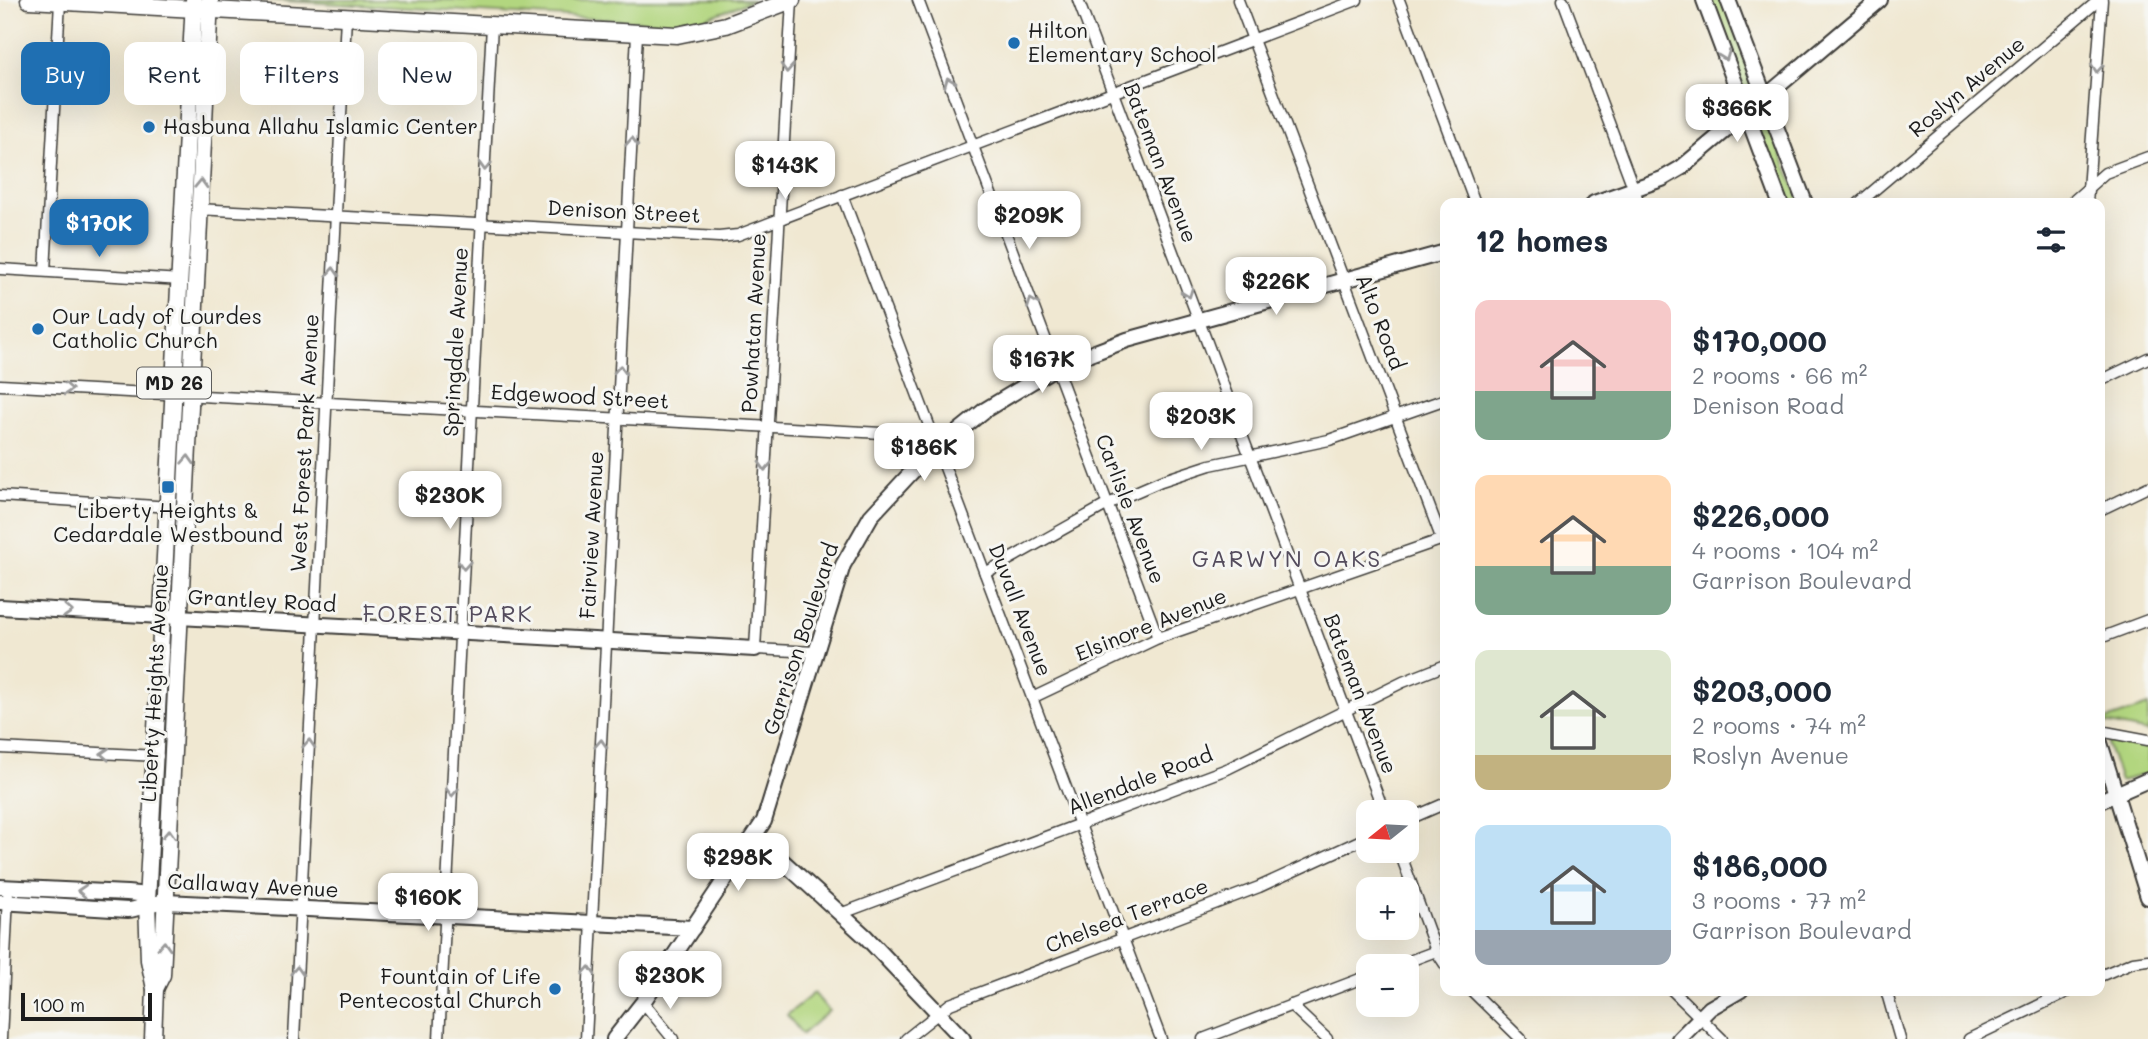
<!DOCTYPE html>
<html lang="en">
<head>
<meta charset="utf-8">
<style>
  body { margin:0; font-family:Mali,sans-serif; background:#f6f6f7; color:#1f2937; height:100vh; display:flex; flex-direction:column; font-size:26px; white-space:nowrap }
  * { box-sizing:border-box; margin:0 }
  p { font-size:23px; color:#747a83 }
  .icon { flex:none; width:38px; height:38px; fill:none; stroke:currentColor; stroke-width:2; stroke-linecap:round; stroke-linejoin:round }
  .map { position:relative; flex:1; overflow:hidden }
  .sheet { position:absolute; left:1440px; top:198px; width:665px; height:798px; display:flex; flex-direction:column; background:#fff; border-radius:14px; box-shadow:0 7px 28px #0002 }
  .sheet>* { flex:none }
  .hud { position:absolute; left:21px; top:42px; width:665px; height:63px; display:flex; gap:14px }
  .needle { width:46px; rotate:252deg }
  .fabs { position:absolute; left:1356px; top:800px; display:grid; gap:14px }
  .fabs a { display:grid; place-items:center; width:63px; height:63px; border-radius:14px; background:#fff; box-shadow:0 7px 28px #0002; font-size:35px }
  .scale { position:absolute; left:21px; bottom:18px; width:131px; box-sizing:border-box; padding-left:7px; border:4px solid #1c1c1c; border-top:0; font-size:19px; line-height:24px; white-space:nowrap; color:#1c1c1c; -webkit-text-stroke:5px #f6f6f2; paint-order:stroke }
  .price { position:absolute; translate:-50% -60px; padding:0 16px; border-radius:14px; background:#fff; color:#222; font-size:23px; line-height:46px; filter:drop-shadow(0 2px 4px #0008) }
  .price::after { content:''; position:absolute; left:50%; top:42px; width:21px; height:16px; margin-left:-10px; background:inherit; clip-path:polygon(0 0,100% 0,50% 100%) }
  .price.active { background:#1f6fb2; color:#fff }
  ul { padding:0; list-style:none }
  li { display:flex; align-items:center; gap:21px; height:175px; padding:0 35px }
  li span { display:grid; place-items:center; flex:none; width:196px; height:140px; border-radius:14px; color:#555 }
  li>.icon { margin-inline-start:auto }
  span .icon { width:84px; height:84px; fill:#fffc; stroke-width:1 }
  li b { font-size:30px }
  h2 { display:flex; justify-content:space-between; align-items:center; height:84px; padding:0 35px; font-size:30px }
  .chip { padding:0 24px; border-radius:14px; background:#fff; box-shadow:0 7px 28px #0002; font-size:24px; line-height:63px }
  .chip.active { background:#1f6fb2; color:#fff }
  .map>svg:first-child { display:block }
</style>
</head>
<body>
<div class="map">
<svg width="2148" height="1039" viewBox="0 0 2148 1039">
  <rect width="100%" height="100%" fill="#f6f6f2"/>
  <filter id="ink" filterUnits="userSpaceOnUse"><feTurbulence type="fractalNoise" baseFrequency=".0143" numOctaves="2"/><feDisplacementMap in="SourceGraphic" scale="14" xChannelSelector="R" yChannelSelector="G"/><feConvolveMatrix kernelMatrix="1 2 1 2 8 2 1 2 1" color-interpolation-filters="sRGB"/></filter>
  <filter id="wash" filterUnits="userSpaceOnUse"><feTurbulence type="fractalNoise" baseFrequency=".00686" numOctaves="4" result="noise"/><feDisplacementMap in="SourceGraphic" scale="28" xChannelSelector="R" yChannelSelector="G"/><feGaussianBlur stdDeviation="1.57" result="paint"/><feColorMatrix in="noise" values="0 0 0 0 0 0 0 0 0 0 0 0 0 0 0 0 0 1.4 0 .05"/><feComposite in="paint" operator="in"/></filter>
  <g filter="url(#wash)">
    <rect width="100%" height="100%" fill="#f0e8d2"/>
    <g fill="#b2d67f" stroke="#67794e" stroke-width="2">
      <polygon points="270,0 754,0 691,24"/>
      <polygon points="1708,0 1724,0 1754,85 1747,92 1743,92"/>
      <polygon points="1763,121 1768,121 1801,203 1785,203 1757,127"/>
      <polygon points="2148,706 2148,732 2100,722"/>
      <polygon points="2109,741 2148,748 2148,774 2120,781 2108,746"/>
      <polygon points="814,993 829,1011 802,1034 787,1015"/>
    </g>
  </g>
  <g filter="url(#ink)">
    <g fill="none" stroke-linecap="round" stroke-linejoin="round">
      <defs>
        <g id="street">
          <polyline points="792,0 755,649 815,652"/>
          <polyline points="918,0 1158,638"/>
          <polyline points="1078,0 1384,812"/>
          <polyline points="1238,0 1442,540"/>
          <polyline points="1399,0 1475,203"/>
          <polyline points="1563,0 1639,203"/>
          <polyline points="842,195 1161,1039"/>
          <polyline points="1859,203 2099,0"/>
          <polyline points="2071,203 2105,173 2148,157"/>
          <polyline points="2087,203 2102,0"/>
          <polyline points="197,209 719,237 738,235 1357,0"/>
          <polyline points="0,269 182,280"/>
          <polyline points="45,271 60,2"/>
          <polyline points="2100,381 2148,358"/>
          <polyline points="0,385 918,435 927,436 937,447"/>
          <polyline points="0,496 171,507"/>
          <polyline points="2100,510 2148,487"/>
          <polyline points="985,573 1108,504 1161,481 1210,465 1329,440 1446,399"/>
          <polyline points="2100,638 2148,620"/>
          <polyline points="1032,698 1158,638 1446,538"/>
          <polyline points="2100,731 2148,740"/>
          <polyline points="0,748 158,756"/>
          <polyline points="1407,820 1446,803"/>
          <polyline points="1399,850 1436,951 1446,966"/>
          <polyline points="840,914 1227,769 1403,682 1446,665"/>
          <polyline points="1396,966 1436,951"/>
          <polyline points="2100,976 2133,962 2148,960"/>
          <polyline points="1471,990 1521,1039"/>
          <polyline points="1672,990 1722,1039"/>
          <polyline points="1886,990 1900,1039"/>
          <polyline points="643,1002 673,1039"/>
          <polyline points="1291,1005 1327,1039"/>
          <polyline points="1,1039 8,896"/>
          <polyline points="294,1039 346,17"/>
          <polyline points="439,1039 492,25"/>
          <polyline points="586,1039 637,34"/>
          <polyline points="906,1039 950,1004 1259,887 1368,837"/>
          <polyline points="1203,1039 1368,976"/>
          <polyline points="1969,1039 2071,990"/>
        </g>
        <g id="secondary">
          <polyline points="1704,0 1780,203"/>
          <polyline points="1728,0 1805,203"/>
          <polyline points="1594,203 1662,179 1681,168 1880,0"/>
          <polyline points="0,607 755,649"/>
          <polyline points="2100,743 2148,897"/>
          <polyline points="2100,801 2148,780"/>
          <polyline points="756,837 866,937 963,1039"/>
          <polyline points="0,887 127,893 138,894 147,902"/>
          <path d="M0,902L128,910C142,909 148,902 166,902L693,928"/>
          <polyline points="614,1039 643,1002 764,821 843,565 871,516 923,460 985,410 1056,367 1127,340 1446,252"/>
          <polyline points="1679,1039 1710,1008 1741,990"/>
        </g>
        <g id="primary">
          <polyline points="29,0 677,35 726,25 792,0"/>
          <polyline points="155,989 162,975 210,0"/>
          <polyline points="153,1039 155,989 149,960 147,902 194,0"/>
        </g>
      </defs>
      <use href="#street" stroke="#3c3b37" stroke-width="13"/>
      <use href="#secondary" stroke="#3c3b37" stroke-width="18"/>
      <use href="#primary" stroke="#3c3b37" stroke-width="19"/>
      <use href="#street" stroke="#fff" stroke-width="10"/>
      <use href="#secondary" stroke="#fff" stroke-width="14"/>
      <use href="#primary" stroke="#fff" stroke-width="16"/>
    </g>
    <defs><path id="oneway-chevron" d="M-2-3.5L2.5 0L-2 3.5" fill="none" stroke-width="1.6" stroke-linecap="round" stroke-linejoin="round" transform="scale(1.75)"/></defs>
    <g stroke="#999">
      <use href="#oneway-chevron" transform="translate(1725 56) rotate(69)"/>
      <use href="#oneway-chevron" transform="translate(787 68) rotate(93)"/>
      <use href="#oneway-chevron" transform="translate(2097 68) rotate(94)"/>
      <use href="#oneway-chevron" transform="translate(949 82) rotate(-111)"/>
      <use href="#oneway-chevron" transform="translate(632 142) rotate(-87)"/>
      <use href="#oneway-chevron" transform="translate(485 166) rotate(93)"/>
      <use href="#oneway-chevron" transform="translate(201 184) rotate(-88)"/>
      <use href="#oneway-chevron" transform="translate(333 272) rotate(-87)"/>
      <use href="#oneway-chevron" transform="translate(1188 293) rotate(69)"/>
      <use href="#oneway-chevron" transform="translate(1032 303) rotate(-111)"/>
      <use href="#oneway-chevron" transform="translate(620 370) rotate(-87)"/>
      <use href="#oneway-chevron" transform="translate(68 389) rotate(3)"/>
      <use href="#oneway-chevron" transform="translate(188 460) rotate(-87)"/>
      <use href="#oneway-chevron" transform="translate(765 466) rotate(93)"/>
      <use href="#oneway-chevron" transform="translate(464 565) rotate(93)"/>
      <use href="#oneway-chevron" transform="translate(68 611) rotate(3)"/>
      <use href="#oneway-chevron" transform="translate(309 744) rotate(-87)"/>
      <use href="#oneway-chevron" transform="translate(601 744) rotate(-87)"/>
      <use href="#oneway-chevron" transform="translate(105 754) rotate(-177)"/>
      <use href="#oneway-chevron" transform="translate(452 792) rotate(93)"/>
      <use href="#oneway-chevron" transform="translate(169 834) rotate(-87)"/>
      <use href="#oneway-chevron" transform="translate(82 891) rotate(-177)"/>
      <use href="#oneway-chevron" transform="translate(164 946) rotate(-87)"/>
      <use href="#oneway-chevron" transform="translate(297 971) rotate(-87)"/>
      <use href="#oneway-chevron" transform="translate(589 971) rotate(-87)"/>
    </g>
  </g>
  <g fill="#1f6fb2" stroke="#f6f6f2" stroke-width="2.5">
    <circle cx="1014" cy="43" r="7"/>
    <circle cx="149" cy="127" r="7"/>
    <circle cx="38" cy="329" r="7"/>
    <rect x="161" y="480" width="14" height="14" rx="3.5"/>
    <circle cx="555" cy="989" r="7"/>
  </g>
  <g text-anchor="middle" stroke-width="6" stroke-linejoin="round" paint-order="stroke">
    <rect fill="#f6f6f2" stroke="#5d5d5c" stroke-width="2" x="137" y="367.5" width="74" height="31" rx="5"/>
    <g font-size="19" font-weight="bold" fill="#1c1c1c">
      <text x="174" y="390">MD 26</text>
    </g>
    <g font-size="21" fill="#1c1c1c" stroke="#f6f6f2" text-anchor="start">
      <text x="1028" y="38">Hilton<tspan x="1028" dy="24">Elementary School</tspan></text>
      <text x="163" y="134">Hasbuna Allahu Islamic Center</text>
      <text x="52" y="324">Our Lady of Lourdes<tspan x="52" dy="24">Catholic Church</tspan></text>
      <text x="168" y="518" text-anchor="middle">Liberty Heights &amp;<tspan x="168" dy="24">Cedardale Westbound</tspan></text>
      <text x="541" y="984" text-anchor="end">Fountain of Life<tspan x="541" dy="24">Pentecostal Church</tspan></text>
    </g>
    <g font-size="21" fill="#1c1c1c" stroke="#f6f6f2">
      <text transform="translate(1967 87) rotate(-40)" y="7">Roslyn Avenue</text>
      <text transform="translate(1160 163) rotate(69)" y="7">Bateman Avenue</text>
      <text transform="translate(624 212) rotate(3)" y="7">Denison Street</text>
      <text transform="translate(1380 322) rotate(69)" y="7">Alto Road</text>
      <text transform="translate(754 323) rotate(-87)" y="7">Powhatan Avenue</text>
      <text transform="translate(456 342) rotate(-87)" y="7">Springdale Avenue</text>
      <text transform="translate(580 397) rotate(3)" y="7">Edgewood Street</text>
      <text transform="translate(305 443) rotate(-87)" y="7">West Forest Park Avenue</text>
      <text transform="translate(1130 509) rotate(69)" y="7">Carlisle Avenue</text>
      <text transform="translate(592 535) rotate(-87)" y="7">Fairview Avenue</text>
      <text transform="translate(262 601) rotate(3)" y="7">Grantley Road</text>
      <text transform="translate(1020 610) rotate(69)" y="7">Duvall Avenue</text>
      <text transform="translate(1151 625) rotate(-22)" y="7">Elsinore Avenue</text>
      <text transform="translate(801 639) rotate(-72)" y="7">Garrison Boulevard</text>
      <text transform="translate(155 683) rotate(-87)" y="7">Liberty Heights Avenue</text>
      <text transform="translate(1360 694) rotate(69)" y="7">Bateman Avenue</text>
      <text transform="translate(1140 781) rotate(-21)" y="7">Allendale Road</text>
      <text transform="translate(253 886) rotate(3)" y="7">Callaway Avenue</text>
      <text transform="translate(1127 916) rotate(-21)" y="7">Chelsea Terrace</text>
    </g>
    <g font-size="23" letter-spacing="2" fill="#544c5d" stroke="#f6f6f2">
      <text x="1287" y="567">GARWYN OAKS</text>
      <text x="448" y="622">FOREST PARK</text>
    </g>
  </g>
</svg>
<div class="fabs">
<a><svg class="needle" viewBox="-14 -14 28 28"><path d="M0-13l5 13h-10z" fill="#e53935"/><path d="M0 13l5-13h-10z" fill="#747a83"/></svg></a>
<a>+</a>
<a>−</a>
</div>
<div class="scale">100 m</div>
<b class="price" style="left:1737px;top:144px">$366K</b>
<b class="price" style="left:785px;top:201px">$143K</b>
<b class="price" style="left:1029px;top:251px">$209K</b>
<b class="price active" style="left:99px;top:259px">$170K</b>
<b class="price" style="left:1276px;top:317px">$226K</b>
<b class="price" style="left:1042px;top:395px">$167K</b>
<b class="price" style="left:1201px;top:452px">$203K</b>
<b class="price" style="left:924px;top:483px">$186K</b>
<b class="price" style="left:450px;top:531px">$230K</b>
<b class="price" style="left:738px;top:893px">$298K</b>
<b class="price" style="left:428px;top:933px">$160K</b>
<b class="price" style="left:670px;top:1011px">$230K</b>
<div class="hud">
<a class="chip active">Buy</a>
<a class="chip">Rent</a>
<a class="chip">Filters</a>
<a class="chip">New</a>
</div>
<section class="sheet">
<h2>12 homes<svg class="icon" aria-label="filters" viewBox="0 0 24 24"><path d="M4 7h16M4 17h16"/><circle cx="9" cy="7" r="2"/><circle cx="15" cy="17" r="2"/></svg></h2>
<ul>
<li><span style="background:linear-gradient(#f6c9c9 65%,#7fa58c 0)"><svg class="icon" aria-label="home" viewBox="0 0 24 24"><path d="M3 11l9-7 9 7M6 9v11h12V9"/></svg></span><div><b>$170,000</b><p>2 rooms · 66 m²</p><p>Denison Road</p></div></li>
<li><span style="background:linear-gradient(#ffd9b3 65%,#7fa58c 0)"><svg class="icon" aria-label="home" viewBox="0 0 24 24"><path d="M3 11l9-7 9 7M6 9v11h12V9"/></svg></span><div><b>$226,000</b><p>4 rooms · 104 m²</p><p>Garrison Boulevard</p></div></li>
<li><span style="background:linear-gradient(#dfe7d0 75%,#c2b280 0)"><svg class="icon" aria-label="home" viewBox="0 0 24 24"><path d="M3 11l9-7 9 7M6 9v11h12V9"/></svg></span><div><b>$203,000</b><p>2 rooms · 74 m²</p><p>Roslyn Avenue</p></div></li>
<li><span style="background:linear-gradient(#bfe0f5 75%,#9aa5b1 0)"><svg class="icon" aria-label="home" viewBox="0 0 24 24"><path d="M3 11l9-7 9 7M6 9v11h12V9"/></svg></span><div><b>$186,000</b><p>3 rooms · 77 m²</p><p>Garrison Boulevard</p></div></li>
</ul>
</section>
</div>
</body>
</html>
